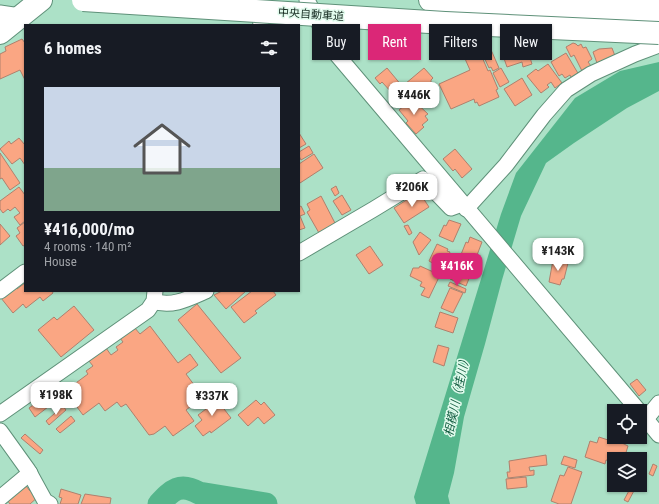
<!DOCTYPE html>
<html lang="en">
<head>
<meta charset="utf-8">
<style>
  body { margin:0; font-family:"Roboto Condensed","Noto Sans JP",sans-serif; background:#20242c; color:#f1f3f6; height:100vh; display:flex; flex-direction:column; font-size:15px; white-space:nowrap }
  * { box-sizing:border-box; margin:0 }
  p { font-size:13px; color:#9ea1a6 }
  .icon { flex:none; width:22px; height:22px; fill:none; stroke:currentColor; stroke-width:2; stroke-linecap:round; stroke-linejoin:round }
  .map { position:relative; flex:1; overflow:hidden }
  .drawer { position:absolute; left:24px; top:24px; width:276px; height:268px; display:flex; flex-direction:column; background:#171b24; border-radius:0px; box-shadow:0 1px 3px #0004 }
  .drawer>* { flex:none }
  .banner { position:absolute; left:312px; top:24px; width:287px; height:36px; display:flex; gap:8px }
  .controls { position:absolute; left:607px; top:404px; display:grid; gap:8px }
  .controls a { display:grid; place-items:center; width:40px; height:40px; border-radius:0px; background:#171b24; box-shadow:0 1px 3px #0004; font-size:20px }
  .price { position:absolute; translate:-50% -34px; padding:0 9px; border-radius:8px; background:#fff; color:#222; font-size:13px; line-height:26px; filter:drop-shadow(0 1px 2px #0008) }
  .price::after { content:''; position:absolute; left:50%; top:24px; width:12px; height:9px; margin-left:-6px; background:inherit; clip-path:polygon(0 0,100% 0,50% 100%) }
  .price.on { background:#db2777; color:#fff }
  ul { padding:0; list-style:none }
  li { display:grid; align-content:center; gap:8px; height:212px; padding:0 20px }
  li+li { border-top:1px solid #363941 }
  li span { display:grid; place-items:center; height:124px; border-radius:0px; color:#555 }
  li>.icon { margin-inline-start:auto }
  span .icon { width:72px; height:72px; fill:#fffc; stroke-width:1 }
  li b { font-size:17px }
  h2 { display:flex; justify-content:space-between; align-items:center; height:48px; padding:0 20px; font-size:17px }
  .chip { padding:0 14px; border-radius:0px; background:#171b24; box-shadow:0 1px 3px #0004; font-size:14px; line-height:36px }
  .chip.on { background:#db2777; color:#fff }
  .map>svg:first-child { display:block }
</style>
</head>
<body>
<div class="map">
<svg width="659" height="504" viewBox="0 0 659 504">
  <rect width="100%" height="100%" fill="#ace1c7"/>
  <polygon fill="#55b68c" points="659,62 659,91 627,108 574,143 546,163 521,216 502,280 485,344 464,417 454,473 448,496 450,504 416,504 414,497 501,214 516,173 575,98 620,71"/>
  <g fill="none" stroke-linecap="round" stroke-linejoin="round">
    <path stroke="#55b68c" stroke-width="23" d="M159,504C172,490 180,482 199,493L266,504"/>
  </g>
  <g fill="#faa683" stroke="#af806d">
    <polygon points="473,36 488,71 490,70 498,89 496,90 499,97 479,106 477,102 475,103 474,99 451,109 439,84 470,70 458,43"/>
    <polygon points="22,39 25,43 25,80 20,70 0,79 0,54 6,51 5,47"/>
    <polygon points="486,41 492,52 499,68 493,71 491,67 489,68 478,44"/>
    <polygon points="525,42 532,64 523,67 522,62 507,67 501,50"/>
    <polygon points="573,43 576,44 578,46 581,44 583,48 586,47 592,59 588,62 591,66 582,71 574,55 571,57 566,47"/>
    <polygon points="612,48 615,56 597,63 593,52 599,49"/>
    <polygon points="566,53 579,75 572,79 570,75 565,78 562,74 559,76 551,62"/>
    <polygon points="548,64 562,83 555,88 551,82 547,85 549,87 541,93 527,76 536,69 538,71"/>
    <polygon points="387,68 402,86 393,94 382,82 380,84 375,78"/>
    <polygon points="424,68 433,78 431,80 431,105 421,104 405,84"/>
    <polygon points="501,68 509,82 500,87 493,73"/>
    <polygon points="522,78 532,95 515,106 504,89"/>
    <polygon points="412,99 428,114 425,116 428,120 422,125 424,127 416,134 406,123 408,121 399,110"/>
    <polygon points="299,133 306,144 299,148"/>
    <polygon points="19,138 25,145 25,165 20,158 12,164 0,149 9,141 11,144"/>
    <polygon points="309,146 313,153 301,160 299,156 299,152"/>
    <polygon points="455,149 472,169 462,178 455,169 453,171 443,159"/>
    <polygon points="0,153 20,183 10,190 2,178 0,179"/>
    <polygon points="314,154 323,168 300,183 299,181 299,164"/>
    <polygon points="336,186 339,193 335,196 331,189"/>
    <polygon points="19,187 25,195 25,221 20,225 14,217 20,213 15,207 10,211 8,209 3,213 0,209 0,201"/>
    <polygon points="419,192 429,207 404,223 394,208"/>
    <polygon points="342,195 351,210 342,215 333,201"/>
    <polygon points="321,196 336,225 319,233 307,212 310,210 307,204"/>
    <polygon points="301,206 305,214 300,216 305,228 299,230 299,207"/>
    <polygon points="449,220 461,224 453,242 439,236 444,225 446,226"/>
    <polygon points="25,222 25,245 23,246 16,236 20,233 17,228"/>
    <polygon points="0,224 10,236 0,245"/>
    <polygon points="408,225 412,233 409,235 404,226"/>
    <polygon points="420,232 431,240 419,255 413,242"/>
    <polygon points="470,237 482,242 474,263 460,257 466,242 468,243"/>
    <polygon points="437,244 448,249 447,251 450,252 443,269 429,261"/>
    <polygon points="370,246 383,265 369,274 356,255"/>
    <polygon points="553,260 568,263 564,279 562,279 560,285 549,282"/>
    <polygon points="464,262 474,266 466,286 450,279 455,268 461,270"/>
    <polygon points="420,266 440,275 429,298 421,295 425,288 420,286 422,282 410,276 413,268 419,268"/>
    <polygon points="450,282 466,289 465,293 448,286"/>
    <polygon points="25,283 25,291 52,291 53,293 43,301 40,297 26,308 23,304 13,313 1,298 15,287 17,289"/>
    <polygon points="450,288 463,293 453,313 441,308"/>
    <polygon points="222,291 246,291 226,309 214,295"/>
    <polygon points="252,291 273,291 276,295 255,311 257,313 244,323 231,307"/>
    <polygon points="197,304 241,358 221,373 178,320"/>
    <polygon points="74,306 94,330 61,357 38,330 54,317 57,320"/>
    <polygon points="440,312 458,318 453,333 435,327"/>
    <polygon points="150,326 178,363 190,354 198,365 186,374 203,397 186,410 194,421 173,436 165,426 154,434 149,435 126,404 121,407 117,402 105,411 99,403 83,415 65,391 88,374 86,371 93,366 89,361 106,348 111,355 118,350 116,347 123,342 120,338 134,327 140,334"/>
    <polygon points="438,345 449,348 444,366 433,362"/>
    <polygon points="637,379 646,390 639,396 630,384"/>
    <polygon points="51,392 57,400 35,417 29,408"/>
    <polygon points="214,396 231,418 211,433 210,431 203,436 195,426 202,420 198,415 206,409 204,407 207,404 206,403"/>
    <polygon points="256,400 261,405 264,402 275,415 264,424 258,417 248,426 238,415"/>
    <polygon points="63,406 66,410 49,425 46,421"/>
    <polygon points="71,416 75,421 60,433 56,429"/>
    <polygon points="25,434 43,450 40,454 21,438"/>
    <polygon points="599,437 611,441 612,438 628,446 624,459 614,459 614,462 606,460 605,464 585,457 590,441 597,443"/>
    <polygon points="546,455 547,465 529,467 530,471 534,470 534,475 508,478 507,472 510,472 509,461"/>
    <polygon points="564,456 577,460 575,468 561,464"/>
    <polygon points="653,464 657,466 653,476 649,474"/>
    <polygon points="568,467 582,472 571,504 559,504 551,501 560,475 564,476"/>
    <polygon points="526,477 527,487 507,489 506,479"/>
    <polygon points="632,485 637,485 628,502 624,500"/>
    <polygon points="26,486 30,491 32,489 39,496 30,504 10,504 7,500 22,487 23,489"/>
    <polygon points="61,489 81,495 78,504 60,504 62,498 59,497"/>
    <polygon points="85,494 111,498 110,504 81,504"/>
  </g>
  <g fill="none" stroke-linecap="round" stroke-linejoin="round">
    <defs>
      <g id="minor">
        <polyline points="258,0 261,25"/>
        <polyline points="307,0 332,49 639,411"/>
        <polyline points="0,13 20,16"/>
        <polyline points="466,209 506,165 544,115 566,90 591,74 635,54 659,45"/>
        <polyline points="299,253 374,209 423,179 451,208 462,204"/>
        <polyline points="0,291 25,272"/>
        <path d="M154,301C171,308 190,298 206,291"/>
        <polyline points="640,412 659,435"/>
        <polyline points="0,414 148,310 154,301 155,291"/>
        <polyline points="646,419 659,403"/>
        <polyline points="0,431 28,470 45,501 50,504"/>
        <polyline points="0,498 30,473"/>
      </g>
      <g id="highway">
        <polyline points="430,0 659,11"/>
        <polyline points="0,33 41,0"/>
      </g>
    </defs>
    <use href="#minor" stroke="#5f9179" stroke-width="17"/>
    <use href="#highway" stroke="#5f9179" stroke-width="24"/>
    <use href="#minor" stroke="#fff" stroke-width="15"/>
    <use href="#highway" stroke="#fff" stroke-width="22"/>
    <defs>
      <polyline id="highway-bridge" points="83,0 445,23 659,33"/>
    </defs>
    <use href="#highway-bridge" stroke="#5f9179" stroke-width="24" stroke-linecap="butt"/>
    <use href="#highway-bridge" stroke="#fff" stroke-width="22"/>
  </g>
  <g text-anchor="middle" stroke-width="3" stroke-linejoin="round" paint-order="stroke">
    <g font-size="11" fill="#162b21" stroke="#e1fbed">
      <text transform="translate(311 14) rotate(4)" y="4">中央自動車道</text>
    </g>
    <g font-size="12" font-style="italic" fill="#186145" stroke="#e1fbed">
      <text transform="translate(457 395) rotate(-78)" y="4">相模川（桂川）</text>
    </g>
  </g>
</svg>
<div class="controls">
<a><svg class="icon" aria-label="locate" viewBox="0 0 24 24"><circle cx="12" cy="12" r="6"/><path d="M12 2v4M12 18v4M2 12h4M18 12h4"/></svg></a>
<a><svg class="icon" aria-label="layers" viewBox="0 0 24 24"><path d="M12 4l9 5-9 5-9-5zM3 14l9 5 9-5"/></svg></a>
</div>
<b class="price" style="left:414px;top:116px">¥446K</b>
<b class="price" style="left:412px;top:208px">¥206K</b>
<b class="price" style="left:558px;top:272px">¥143K</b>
<b class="price on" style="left:457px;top:287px">¥416K</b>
<b class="price" style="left:56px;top:416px">¥198K</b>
<b class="price" style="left:212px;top:417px">¥337K</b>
<div class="banner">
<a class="chip">Buy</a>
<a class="chip on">Rent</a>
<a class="chip">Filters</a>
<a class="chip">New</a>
</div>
<section class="drawer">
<h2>6 homes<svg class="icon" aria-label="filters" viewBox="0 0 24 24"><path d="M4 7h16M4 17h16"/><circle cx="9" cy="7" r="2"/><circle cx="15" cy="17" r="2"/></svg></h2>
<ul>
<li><span style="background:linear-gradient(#c9d6e8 65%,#7fa58c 0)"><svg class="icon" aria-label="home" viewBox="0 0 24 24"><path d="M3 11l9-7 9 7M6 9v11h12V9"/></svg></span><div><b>¥416,000/mo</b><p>4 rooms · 140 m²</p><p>House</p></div></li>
</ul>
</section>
</div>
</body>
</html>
